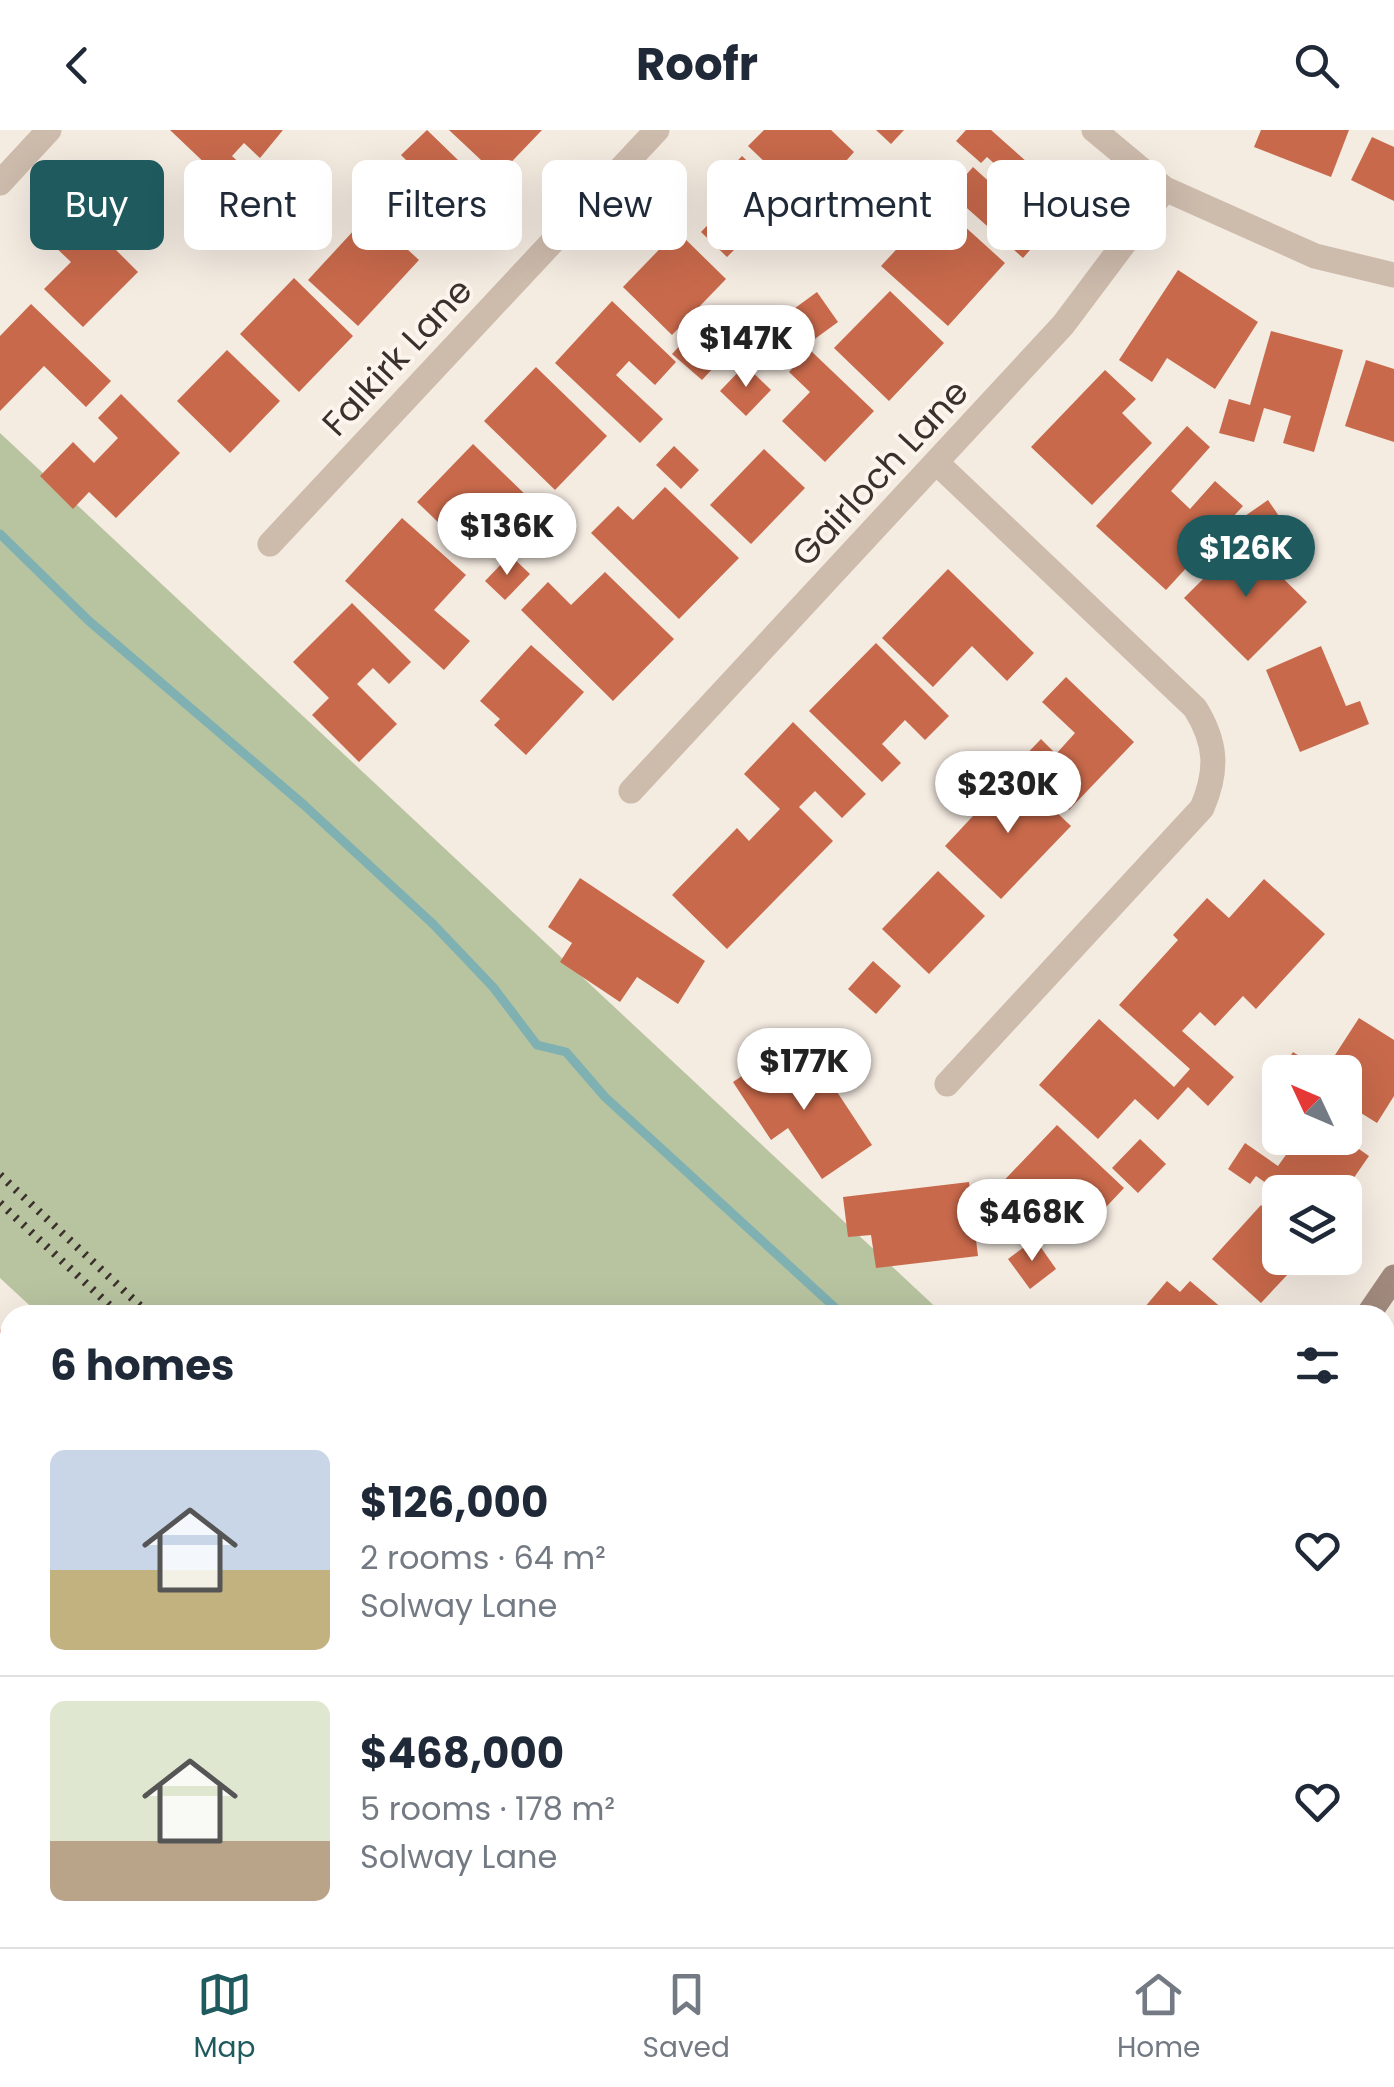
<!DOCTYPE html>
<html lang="en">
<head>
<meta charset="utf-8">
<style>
  body { margin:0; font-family:Poppins,sans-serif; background:#f6f6f7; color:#1f2937; height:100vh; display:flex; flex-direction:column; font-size:38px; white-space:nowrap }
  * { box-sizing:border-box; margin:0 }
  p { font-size:32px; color:#747a83 }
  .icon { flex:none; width:55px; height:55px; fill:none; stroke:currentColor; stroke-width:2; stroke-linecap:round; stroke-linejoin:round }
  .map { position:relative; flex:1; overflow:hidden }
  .details { position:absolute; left:0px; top:1175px; width:1395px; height:642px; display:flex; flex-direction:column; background:#fff; border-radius:30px 30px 0 0; box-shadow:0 10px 40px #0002 }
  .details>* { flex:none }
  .hud { position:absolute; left:30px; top:30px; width:1335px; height:90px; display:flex; gap:20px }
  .needle { width:65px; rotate:314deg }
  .tools { position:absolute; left:1262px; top:925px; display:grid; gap:20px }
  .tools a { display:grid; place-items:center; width:100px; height:100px; border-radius:15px; background:#fff; box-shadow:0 10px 40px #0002; font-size:50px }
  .price { position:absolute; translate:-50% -85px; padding:0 22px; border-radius:35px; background:#fff; color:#222; font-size:32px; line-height:65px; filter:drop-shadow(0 2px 5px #0008) }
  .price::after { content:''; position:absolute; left:50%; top:60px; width:30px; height:22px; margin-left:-15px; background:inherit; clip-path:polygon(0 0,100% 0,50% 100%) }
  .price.on { background:#1f5a5e; color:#fff }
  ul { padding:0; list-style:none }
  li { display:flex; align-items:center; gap:30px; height:250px; padding:0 50px }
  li+li { border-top:2px solid #e0e1e3 }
  li span { display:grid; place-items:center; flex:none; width:280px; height:200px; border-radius:15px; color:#555 }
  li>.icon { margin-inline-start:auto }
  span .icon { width:120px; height:120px; fill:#fffc; stroke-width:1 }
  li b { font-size:42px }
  h2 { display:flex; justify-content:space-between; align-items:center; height:120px; padding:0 50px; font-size:42px }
  .pill { padding:0 35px; border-radius:15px; background:#fff; box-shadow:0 10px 40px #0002; font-size:35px; line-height:90px }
  .pill.on { background:#1f5a5e; color:#fff }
  header { display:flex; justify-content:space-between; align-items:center; height:130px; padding:0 50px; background:#fff; font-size:45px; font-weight:700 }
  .tab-bar { display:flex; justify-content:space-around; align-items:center; height:140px; border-top:2px solid #e0e1e3; background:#fff; font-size:28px; color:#747a83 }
  .tab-bar a { display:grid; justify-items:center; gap:5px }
  .tab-bar .on { color:#1f5a5e }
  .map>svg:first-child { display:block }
</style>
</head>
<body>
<header><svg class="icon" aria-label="back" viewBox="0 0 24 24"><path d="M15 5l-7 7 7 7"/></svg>Roofr<svg class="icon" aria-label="search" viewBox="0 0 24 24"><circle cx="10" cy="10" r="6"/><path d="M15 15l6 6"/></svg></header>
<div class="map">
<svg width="1394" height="1817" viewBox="0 0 1394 1817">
  <rect width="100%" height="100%" fill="#f4ebe1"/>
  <g fill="#b8c4a0">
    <polygon points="0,303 944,1185 40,1185 0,1148"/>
    <polygon points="1385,1597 1394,1605 1394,1817 703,1817 694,1808 1385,1808"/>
    <polygon points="79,1808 237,1808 228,1817 69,1817"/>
  </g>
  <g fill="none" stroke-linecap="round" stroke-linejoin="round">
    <g stroke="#7fb0b2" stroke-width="9">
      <polyline points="0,404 89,491 304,675 433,794 493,857 537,915 566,922 605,967 843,1185"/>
      <polyline points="1385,1676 1394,1685"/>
    </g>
  </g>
  <g fill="#c8694b">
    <polygon points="170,0 283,0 260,28 244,13 232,26 272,64 246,92 223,70 233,60"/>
    <polygon points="427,0 488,59 436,113 391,70 418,42 401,25"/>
    <polygon points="449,0 542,0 498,46"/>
    <polygon points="764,0 831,0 854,22 846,31 855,39 819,75 773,30 768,35 748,16"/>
    <polygon points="876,0 904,0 891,14"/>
    <polygon points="966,0 991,0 1072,72 1023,128 950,63 973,37 995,57 1006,44 987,27 981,33 956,11"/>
    <polygon points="1261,0 1349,0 1331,47 1254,17"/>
    <polygon points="1372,7 1394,17 1394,71 1351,50"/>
    <polygon points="742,26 799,81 761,120 747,107 727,127 701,102 724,78 708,62"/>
    <polygon points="920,56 1005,133 948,196 881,136 906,109 888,92"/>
    <polygon points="79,83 138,142 83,197 44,159 71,132 50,112"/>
    <polygon points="369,84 419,130 358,196 308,150"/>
    <polygon points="677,101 726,149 672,205 623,157"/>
    <polygon points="1178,140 1258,192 1215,259 1167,228 1152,252 1119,230"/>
    <polygon points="294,148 353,206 299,262 240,204"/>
    <polygon points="890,161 944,213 889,271 834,218"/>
    <polygon points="817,162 838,192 812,211 791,181"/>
    <polygon points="612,171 676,232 655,255 629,231 616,245 663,289 640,313 555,233"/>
    <polygon points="31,174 111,251 86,277 44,236 0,281 0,206"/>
    <polygon points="700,194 729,221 702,250 672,224"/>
    <polygon points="1271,201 1343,220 1314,322 1283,313 1291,286 1264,278 1254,312 1219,303 1229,269 1250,275"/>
    <polygon points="227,220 280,271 230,323 177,271"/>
    <polygon points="810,220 874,281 825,332 782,291 810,262 789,242"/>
    <polygon points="1366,230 1394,239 1394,312 1345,296"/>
    <polygon points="745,235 771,260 746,286 720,261"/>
    <polygon points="536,237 607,306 555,360 484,291"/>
    <polygon points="1105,240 1136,269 1122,283 1152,313 1092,375 1031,317"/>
    <polygon points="121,264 180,323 116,388 89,362 73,379 40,346 73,312 94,333 118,308 98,288"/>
    <polygon points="1187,296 1210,317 1171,361 1190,379 1215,351 1243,376 1166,460 1096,396"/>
    <polygon points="473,314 534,373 499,409 484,394 463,416 417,372"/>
    <polygon points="674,316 699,340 681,359 656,335"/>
    <polygon points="764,319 805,358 751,414 710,375"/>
    <polygon points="665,357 739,428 679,489 591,403 618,376 633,390"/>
    <polygon points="1268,370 1285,395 1263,411 1245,386"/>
    <polygon points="402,388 466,445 434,480 470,511 444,540 345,451"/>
    <polygon points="1243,409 1307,472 1248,531 1184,468"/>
    <polygon points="510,425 530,444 505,470 485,451"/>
    <polygon points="948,439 1034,523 1007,551 972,516 933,557 882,508"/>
    <polygon points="605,442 674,509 613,571 521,480 548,452 571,475"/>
    <polygon points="352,473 411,532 389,554 373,538 357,554 397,594 359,632 312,585 329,568 293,532"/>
    <polygon points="876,513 949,586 925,610 905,590 882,614 901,633 882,652 809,581"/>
    <polygon points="531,515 584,562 526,625 494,595 500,589 480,571"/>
    <polygon points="1321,516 1346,576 1360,571 1369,594 1300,622 1266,540"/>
    <polygon points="1066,547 1134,612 1069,680 1019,632 1041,609 1056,624 1075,603 1042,572"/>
    <polygon points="793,592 866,664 842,688 815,661 799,677 833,711 727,819 672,765 737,698 749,711 780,679 744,644"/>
    <polygon points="1014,642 1071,696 1001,769 945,716"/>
    <polygon points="938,741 985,786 929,844 882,799"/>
    <polygon points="580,748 705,831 678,874 637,847 620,872 560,832 572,813 548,797"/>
    <polygon points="1264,749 1325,804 1256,879 1243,866 1215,896 1200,882 1182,901 1234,947 1208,976 1188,957 1158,990 1135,969 1098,1009 1039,955 1099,889 1174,957 1190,939 1119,875 1178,810 1173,805 1207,768 1229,788"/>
    <polygon points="873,831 901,856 876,884 848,859"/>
    <polygon points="1359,888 1394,910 1394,966 1377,993 1345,973 1345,942 1280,942 1293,922 1324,942"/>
    <polygon points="781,920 802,952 822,939 872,1015 822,1049 788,998 771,1010 733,952"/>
    <polygon points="1057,995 1124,1058 1092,1092 1076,1077 1045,1109 994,1061"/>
    <polygon points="1288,1008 1343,1008 1369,1026 1344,1062 1279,1062 1256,1046 1250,1054 1228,1039 1245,1013 1278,1036 1295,1012"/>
    <polygon points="1140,1009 1166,1034 1138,1063 1112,1038"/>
    <polygon points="969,1052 978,1126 876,1138 871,1105 848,1107 843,1067"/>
    <polygon points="1261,1075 1280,1092 1280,1128 1303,1128 1261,1173 1212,1129"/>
    <polygon points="1035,1109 1056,1139 1030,1159 1008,1129"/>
    <polygon points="1167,1151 1180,1162 1190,1151 1230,1185 1138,1185"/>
    <polygon points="0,1199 10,1209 10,1269 3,1276 10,1282 10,1309 0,1320"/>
    <polygon points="4,1361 10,1366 10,1444 0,1434 0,1365"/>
    <polygon points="0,1450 10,1459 10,1496 0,1507"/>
    <polygon points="1394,1463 1394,1533 1390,1530 1385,1535 1385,1474"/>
    <polygon points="0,1740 10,1749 10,1808 18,1808 9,1817 0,1817"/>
    <polygon points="300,1808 363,1808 354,1817 291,1817"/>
  </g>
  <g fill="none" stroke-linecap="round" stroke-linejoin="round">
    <g stroke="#cdbbac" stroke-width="12">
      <polyline points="1385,1447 1394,1454"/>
      <polyline points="1385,1566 1394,1575"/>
      <polyline points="622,1817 628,1810 635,1817"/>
    </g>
    <g stroke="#cdbbac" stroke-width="25">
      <polyline points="0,53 49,0"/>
      <path d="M938,334L1195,578C1217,613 1218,641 1202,678L947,954"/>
      <polyline points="270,414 657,0"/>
      <polyline points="631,661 1063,195 1165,59"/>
      <polyline points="0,1610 10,1599"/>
      <polyline points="274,1817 283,1808"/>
    </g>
    <polyline stroke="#cdbbac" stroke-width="25" points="1094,0 1165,59 1315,126 1394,145"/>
    <g stroke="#a18a7d" stroke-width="25">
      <polyline points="1368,1185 1394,1147"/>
      <polyline points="1385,1356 1394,1345"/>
      <polyline points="798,1817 807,1808"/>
      <polyline points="964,1817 973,1808"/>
    </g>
    <g stroke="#3b302b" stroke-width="8" stroke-dasharray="2.5 8" stroke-linecap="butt">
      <polyline points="0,1045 150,1185"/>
      <polyline points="0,1073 120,1185"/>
      <polyline points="789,1808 800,1817"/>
      <polyline points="819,1808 829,1817"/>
    </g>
  </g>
  <g text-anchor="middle" stroke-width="8" stroke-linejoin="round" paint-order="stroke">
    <g font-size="35" fill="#3b302b" stroke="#fbf5ee">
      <text transform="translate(397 227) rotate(-47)" y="12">Falkirk Lane</text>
      <text transform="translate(880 343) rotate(-47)" y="12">Gairloch Lane</text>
    </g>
  </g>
</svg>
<div class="tools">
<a><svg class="needle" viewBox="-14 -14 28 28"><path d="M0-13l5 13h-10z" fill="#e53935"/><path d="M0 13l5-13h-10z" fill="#747a83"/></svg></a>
<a><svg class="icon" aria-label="layers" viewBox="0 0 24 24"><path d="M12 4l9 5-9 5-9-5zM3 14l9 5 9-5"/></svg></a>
</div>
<b class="price" style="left:746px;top:260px">$147K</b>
<b class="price" style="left:507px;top:448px">$136K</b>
<b class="price on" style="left:1246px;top:470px">$126K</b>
<b class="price" style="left:1008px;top:706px">$230K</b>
<b class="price" style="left:804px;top:983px">$177K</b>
<b class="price" style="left:1032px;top:1134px">$468K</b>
<div class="hud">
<a class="pill on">Buy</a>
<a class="pill">Rent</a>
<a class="pill">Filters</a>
<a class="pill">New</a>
<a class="pill">Apartment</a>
<a class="pill">House</a>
</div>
<section class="details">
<h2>6 homes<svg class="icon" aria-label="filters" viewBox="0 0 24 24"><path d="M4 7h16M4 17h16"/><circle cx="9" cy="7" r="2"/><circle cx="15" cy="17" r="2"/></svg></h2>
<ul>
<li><span style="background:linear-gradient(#c9d6e8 60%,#c2b280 0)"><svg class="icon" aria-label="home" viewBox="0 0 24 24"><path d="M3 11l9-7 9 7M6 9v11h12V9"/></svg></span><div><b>$126,000</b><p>2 rooms · 64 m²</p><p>Solway Lane</p></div><svg class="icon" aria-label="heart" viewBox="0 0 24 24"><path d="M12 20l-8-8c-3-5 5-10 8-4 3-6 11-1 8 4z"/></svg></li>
<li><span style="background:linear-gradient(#dfe7d0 70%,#b9a48a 0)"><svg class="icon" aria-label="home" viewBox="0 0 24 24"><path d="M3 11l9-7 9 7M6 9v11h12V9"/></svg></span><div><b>$468,000</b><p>5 rooms · 178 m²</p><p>Solway Lane</p></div><svg class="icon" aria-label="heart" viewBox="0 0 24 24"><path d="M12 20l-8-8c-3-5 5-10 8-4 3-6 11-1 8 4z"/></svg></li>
</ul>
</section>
</div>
<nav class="tab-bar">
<a class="on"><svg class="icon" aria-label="map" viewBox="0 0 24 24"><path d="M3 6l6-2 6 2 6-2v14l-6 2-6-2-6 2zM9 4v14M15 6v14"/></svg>Map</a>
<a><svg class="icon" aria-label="saved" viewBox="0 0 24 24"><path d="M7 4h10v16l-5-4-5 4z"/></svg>Saved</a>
<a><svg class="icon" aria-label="home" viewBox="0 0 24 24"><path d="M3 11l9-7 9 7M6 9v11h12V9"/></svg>Home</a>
</nav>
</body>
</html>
